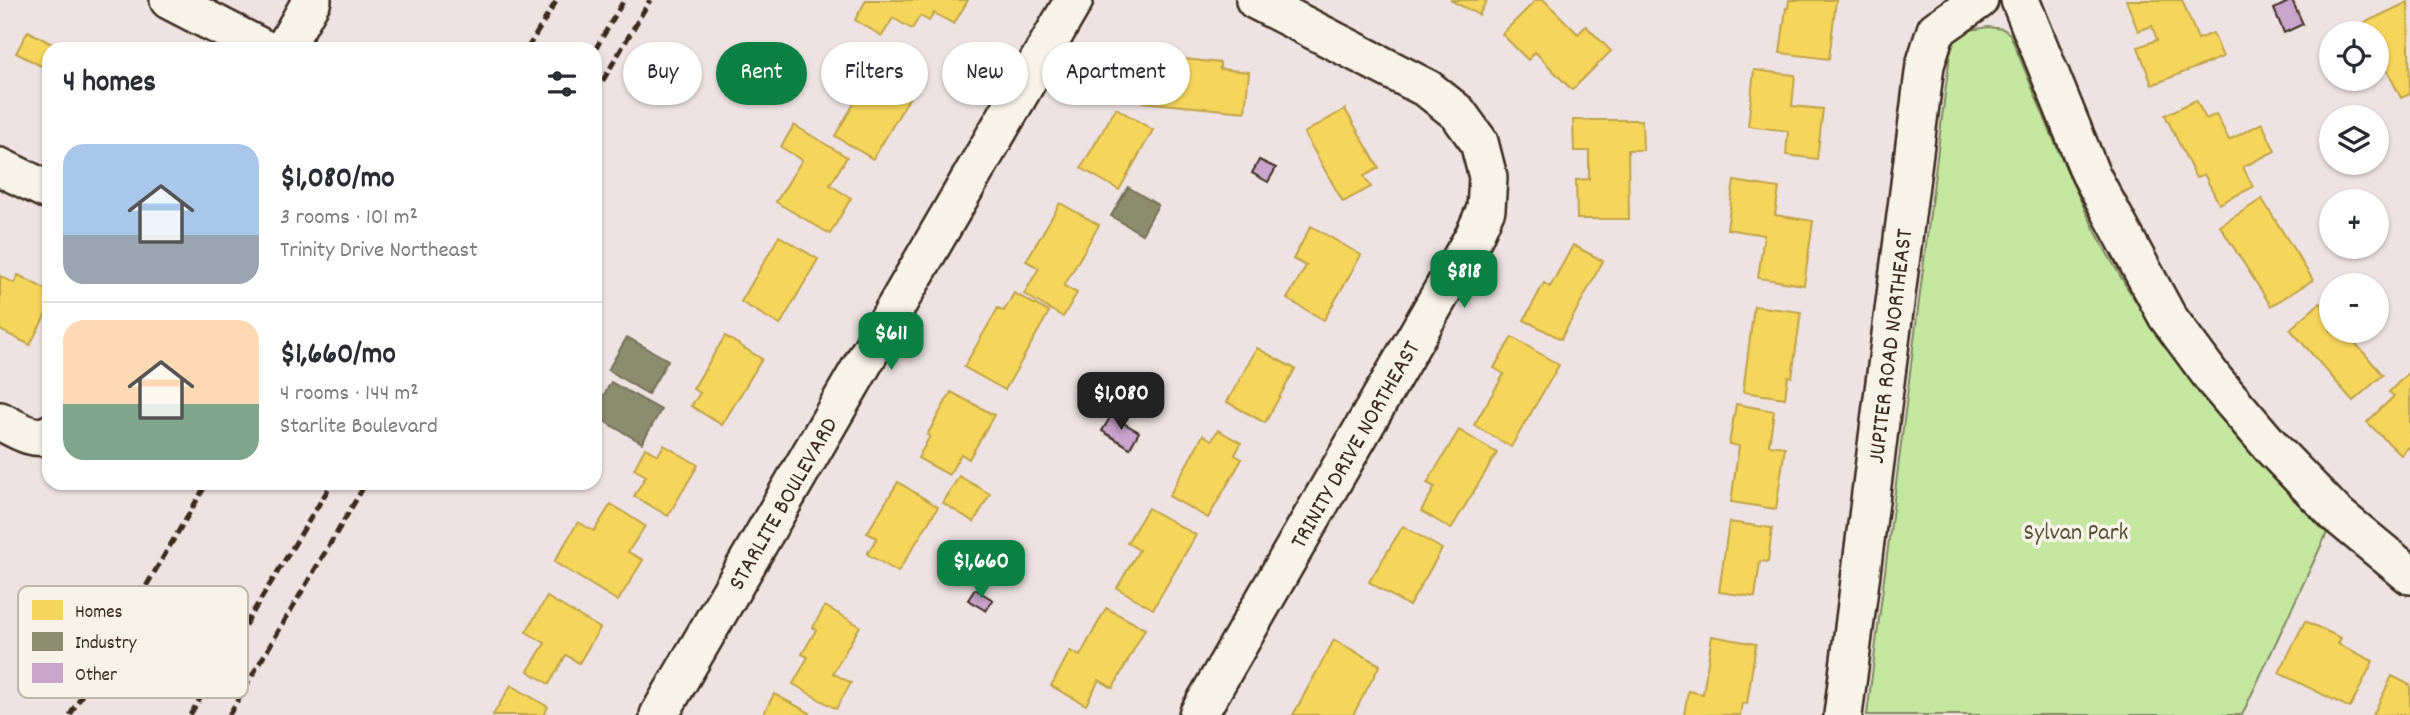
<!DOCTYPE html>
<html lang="en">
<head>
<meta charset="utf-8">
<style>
  body { margin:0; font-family:Dekko,sans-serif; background:#f7f7f7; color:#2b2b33; height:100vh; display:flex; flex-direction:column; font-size:26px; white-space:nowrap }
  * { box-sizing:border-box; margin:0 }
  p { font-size:23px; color:#7c7c81 }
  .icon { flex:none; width:38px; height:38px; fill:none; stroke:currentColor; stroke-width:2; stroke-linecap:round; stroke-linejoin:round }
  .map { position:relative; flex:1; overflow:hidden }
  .details { position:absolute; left:42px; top:42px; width:560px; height:448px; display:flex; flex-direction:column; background:#fff; border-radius:21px; box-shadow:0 2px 5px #0004 }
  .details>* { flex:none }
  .top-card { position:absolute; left:623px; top:42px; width:665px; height:63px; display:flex; gap:14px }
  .fabs { position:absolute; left:2319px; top:21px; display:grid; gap:14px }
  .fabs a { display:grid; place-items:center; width:70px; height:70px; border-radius:50%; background:#fff; box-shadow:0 2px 5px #0004; font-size:35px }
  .price { position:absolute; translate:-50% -60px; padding:0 16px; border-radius:14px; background:#0b8043; color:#fff; font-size:23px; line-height:46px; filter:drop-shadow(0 2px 4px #0008) }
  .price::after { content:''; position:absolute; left:50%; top:42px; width:21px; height:16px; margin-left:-10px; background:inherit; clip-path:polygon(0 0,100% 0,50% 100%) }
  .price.on { background:#222; color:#fff }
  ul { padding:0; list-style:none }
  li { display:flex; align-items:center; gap:21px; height:175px; padding:0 21px }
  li+li { border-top:2px solid #e1e1e2 }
  li span { display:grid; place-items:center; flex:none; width:196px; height:140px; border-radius:21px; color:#555 }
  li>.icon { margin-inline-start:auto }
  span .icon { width:84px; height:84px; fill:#fffc; stroke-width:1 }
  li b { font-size:30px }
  h2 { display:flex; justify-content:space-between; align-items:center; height:84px; padding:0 21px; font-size:30px }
  .chip { padding:0 24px; border-radius:32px; background:#fff; box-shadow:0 2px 5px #0004; font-size:24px; line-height:63px }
  .chip.on { background:#0b8043; color:#fff }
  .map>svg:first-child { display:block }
</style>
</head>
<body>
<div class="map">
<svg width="2410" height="715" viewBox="0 0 2410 715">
  <rect width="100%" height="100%" fill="#eee3e2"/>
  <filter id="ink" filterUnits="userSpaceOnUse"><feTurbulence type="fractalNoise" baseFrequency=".0143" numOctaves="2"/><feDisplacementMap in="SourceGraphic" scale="14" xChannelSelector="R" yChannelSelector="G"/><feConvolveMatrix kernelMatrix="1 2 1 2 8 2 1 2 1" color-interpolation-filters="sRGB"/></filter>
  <g filter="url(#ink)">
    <path fill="#c4e7a0" stroke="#80885f" stroke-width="2" d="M1988,27L2003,29L2010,34C2041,108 2069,183 2107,253C2165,358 2242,450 2327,533L2242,715H1867L1950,54L1956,38L1971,30Z"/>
    <g fill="#f6d55c" stroke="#bea249" stroke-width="2">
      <polygon points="866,0 968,0 954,24 934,13 929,21 920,16 912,29 893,18 882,36 855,20"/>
      <polygon points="1450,0 1487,0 1479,15"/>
      <polygon points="1536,0 1544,0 1578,34 1586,26 1611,51 1572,90 1535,52 1528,60 1502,34"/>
      <polygon points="1789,0 1836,0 1829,59 1780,53 1786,8 1788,8"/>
      <polygon points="2126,0 2182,0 2198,39 2213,33 2223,57 2152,85 2138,47 2157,40 2152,26 2138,31"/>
      <polygon points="2408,2 2410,94 2401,98 2376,49 2376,33 2369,33 2364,23"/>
      <polygon points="28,31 61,49 49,49 49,70 16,53"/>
      <polygon points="1148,55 1220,63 1220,69 1249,72 1245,112 1143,102"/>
      <polygon points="876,66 915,88 873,159 835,136"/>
      <polygon points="1754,70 1795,75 1792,106 1823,109 1817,159 1786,155 1788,131 1748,126"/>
      <polygon points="2196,100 2206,119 2216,114 2229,140 2262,123 2275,151 2243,167 2253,187 2219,204 2204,174 2196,178 2165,115"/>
      <polygon points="1116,108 1153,130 1119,190 1081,168"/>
      <polygon points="1345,109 1379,168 1364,176 1371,187 1343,202 1304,133"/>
      <polygon points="1573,120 1642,120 1643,150 1628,150 1629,219 1577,219 1576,180 1589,179 1589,151 1574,151"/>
      <polygon points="794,125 847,157 830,185 851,198 830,234 776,202 802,160 781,147"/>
      <polygon points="1734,181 1779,188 1775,215 1813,221 1804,285 1758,278 1764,235 1727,229"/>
      <polygon points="2262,199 2313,280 2271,306 2220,226"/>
      <polygon points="1060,203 1099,225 1064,286 1077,293 1063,317 1024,294 1039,268 1026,261"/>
      <polygon points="1311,226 1361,255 1324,320 1287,299 1306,266 1293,259"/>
      <polygon points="779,236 818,259 780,325 741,302"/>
      <polygon points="1573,245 1603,261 1561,339 1524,320 1544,283 1550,287"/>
      <polygon points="18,275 49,291 49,308 30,345 0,330 0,276 14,283"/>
      <polygon points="1014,293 1049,312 1005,390 964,367 998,308 1004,311"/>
      <polygon points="2320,303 2331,315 2331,331 2345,331 2383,375 2353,401 2290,329"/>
      <polygon points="1754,306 1801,312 1792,377 1788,376 1785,398 1743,392"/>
      <polygon points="725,336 762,359 722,425 691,406 700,393 693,389"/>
      <polygon points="1512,337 1559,365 1511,447 1474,425 1504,374 1494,368"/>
      <polygon points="1257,348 1295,369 1265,423 1227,402"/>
      <polygon points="2410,371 2410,446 2401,455 2367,422 2394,396 2389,392"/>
      <polygon points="951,392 994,415 969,459 961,454 949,475 918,458 930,436 927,435"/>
      <polygon points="1736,404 1774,411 1769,445 1785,447 1776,509 1731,502 1739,446 1729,444"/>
      <polygon points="1218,430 1241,443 1235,455 1242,459 1208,518 1169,496 1203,435 1212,440"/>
      <polygon points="1459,430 1497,453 1451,529 1421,511 1435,487 1427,483"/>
      <polygon points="664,445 698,465 668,516 634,496 646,476 634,469 645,448 658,455"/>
      <polygon points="959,476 990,494 974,522 943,503"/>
      <polygon points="898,482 938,507 898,572 867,554 877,538 867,533"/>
      <polygon points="611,504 645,526 628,552 643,560 618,601 554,562 578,522 594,531"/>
      <polygon points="1148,508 1196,535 1153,609 1117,588 1139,550 1127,543"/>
      <polygon points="1729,522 1772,528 1768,562 1760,561 1755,597 1719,592"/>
      <polygon points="1403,526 1442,549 1409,606 1369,582"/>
      <polygon points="547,597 600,628 579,663 566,655 549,684 528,671 545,643 526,632"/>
      <polygon points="825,606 860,626 833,673 851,683 836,709 793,684 808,657 802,654 816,630 813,627"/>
      <polygon points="1106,608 1145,629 1113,688 1099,680 1086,705 1051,686 1070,651 1080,656"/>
      <polygon points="2305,621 2341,638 2338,644 2373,661 2350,708 2279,673"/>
      <polygon points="1712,636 1756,644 1747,704 1742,703 1740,715 1684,715 1688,691 1703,694"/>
      <polygon points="1334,640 1380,665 1353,715 1293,715"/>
      <polygon points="2392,676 2410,685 2410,715 2373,715"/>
      <polygon points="511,685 548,707 544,715 493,715"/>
      <polygon points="774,694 810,713 809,715 763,715"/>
    </g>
    <g fill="#8c8c6e" stroke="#746f56" stroke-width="2">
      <polygon points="1128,187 1158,205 1142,234 1111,216"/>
      <polygon points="627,337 668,360 648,394 608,370"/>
      <polygon points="611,382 661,410 642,443 595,416 595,411"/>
    </g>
    <g fill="#c9a4cc" stroke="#3b2a1e" stroke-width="2">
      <polygon points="2292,0 2303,24 2284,33 2274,9"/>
      <polygon points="1259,160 1276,168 1268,182 1252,173"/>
      <polygon points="1111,416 1139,432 1130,448 1102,431"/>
      <polygon points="975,589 993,600 986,611 968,600"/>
    </g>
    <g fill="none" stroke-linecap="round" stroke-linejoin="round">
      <defs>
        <g id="minor">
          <polyline points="169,0 264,49"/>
          <polyline points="2020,0 2090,173 2167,316 2215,381 2274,450 2335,513 2410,575"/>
          <polyline points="284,49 312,0"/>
          <polyline points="0,167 49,191"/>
          <path d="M0,421C14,428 34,442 49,434"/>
          <polyline points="659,715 1074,0"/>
          <polyline points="1198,715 1474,236 1486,209 1488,177 1479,142 1458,113 1428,89 1255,0"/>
          <polyline points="1843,715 1925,65 1936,30 1979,0"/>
        </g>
      </defs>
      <use href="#minor" stroke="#3b2a1e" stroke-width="42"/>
      <use href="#minor" stroke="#f7f3e8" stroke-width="37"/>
      <g stroke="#3b2a1e" stroke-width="5" stroke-dasharray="10 5" stroke-linecap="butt">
        <polyline points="527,49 557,0"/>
        <polyline points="595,50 624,0"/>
        <polyline points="595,94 650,0"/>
        <polyline points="70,715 207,483"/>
        <polyline points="190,715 332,483"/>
        <polyline points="229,715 366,483"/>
      </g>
    </g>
  </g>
  <g text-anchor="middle" stroke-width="7" stroke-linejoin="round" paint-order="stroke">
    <g font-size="24" fill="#3b2a1e" stroke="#f7f3e8">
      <text transform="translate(1889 346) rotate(-83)" y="8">JUPITER ROAD NORTHEAST</text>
      <text transform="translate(1354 444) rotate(-60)" y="8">TRINITY DRIVE NORTHEAST</text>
      <text transform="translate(782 503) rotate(-60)" y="8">STARLITE BOULEVARD</text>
    </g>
    <g font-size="24" fill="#565038" stroke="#f7f3e8">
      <text x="2076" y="539">Sylvan Park</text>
    </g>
  </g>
  <rect x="18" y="586" width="230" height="112" rx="10" fill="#f7f3e8" stroke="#bfb7ab" stroke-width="2"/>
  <rect x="32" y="600" width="31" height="20" fill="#f6d55c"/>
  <rect x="32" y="632" width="31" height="19" fill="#8c8c6e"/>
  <rect x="32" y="663" width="31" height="20" fill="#c9a4cc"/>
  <g font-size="19" fill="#3b2a1e">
    <text x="75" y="617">Homes</text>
    <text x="75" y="648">Industry</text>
    <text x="75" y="680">Other</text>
  </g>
</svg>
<div class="fabs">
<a><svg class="icon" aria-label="locate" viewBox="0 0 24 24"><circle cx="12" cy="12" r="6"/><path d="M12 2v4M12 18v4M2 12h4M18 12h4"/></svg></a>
<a><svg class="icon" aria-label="layers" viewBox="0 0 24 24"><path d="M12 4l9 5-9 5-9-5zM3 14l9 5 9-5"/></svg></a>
<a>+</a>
<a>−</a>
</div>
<b class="price" style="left:1464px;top:310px">$818</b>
<b class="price" style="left:891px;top:372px">$611</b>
<b class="price on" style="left:1121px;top:432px">$1,080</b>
<b class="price" style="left:981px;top:600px">$1,660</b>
<div class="top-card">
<a class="chip">Buy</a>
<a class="chip on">Rent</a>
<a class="chip">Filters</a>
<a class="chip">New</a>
<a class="chip">Apartment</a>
</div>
<section class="details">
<h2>4 homes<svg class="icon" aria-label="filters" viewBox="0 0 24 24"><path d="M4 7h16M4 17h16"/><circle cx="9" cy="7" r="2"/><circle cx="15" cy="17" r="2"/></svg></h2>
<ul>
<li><span style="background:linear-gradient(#a9c7e8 65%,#9aa5b1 0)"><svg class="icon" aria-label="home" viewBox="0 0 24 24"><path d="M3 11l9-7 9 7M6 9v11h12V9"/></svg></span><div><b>$1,080/mo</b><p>3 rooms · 101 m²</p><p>Trinity Drive Northeast</p></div></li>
<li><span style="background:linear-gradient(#ffd9b3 60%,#7fa58c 0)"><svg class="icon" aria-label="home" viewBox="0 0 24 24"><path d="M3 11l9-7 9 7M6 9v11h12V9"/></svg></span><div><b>$1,660/mo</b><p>4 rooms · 144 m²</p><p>Starlite Boulevard</p></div></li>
</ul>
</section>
</div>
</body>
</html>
